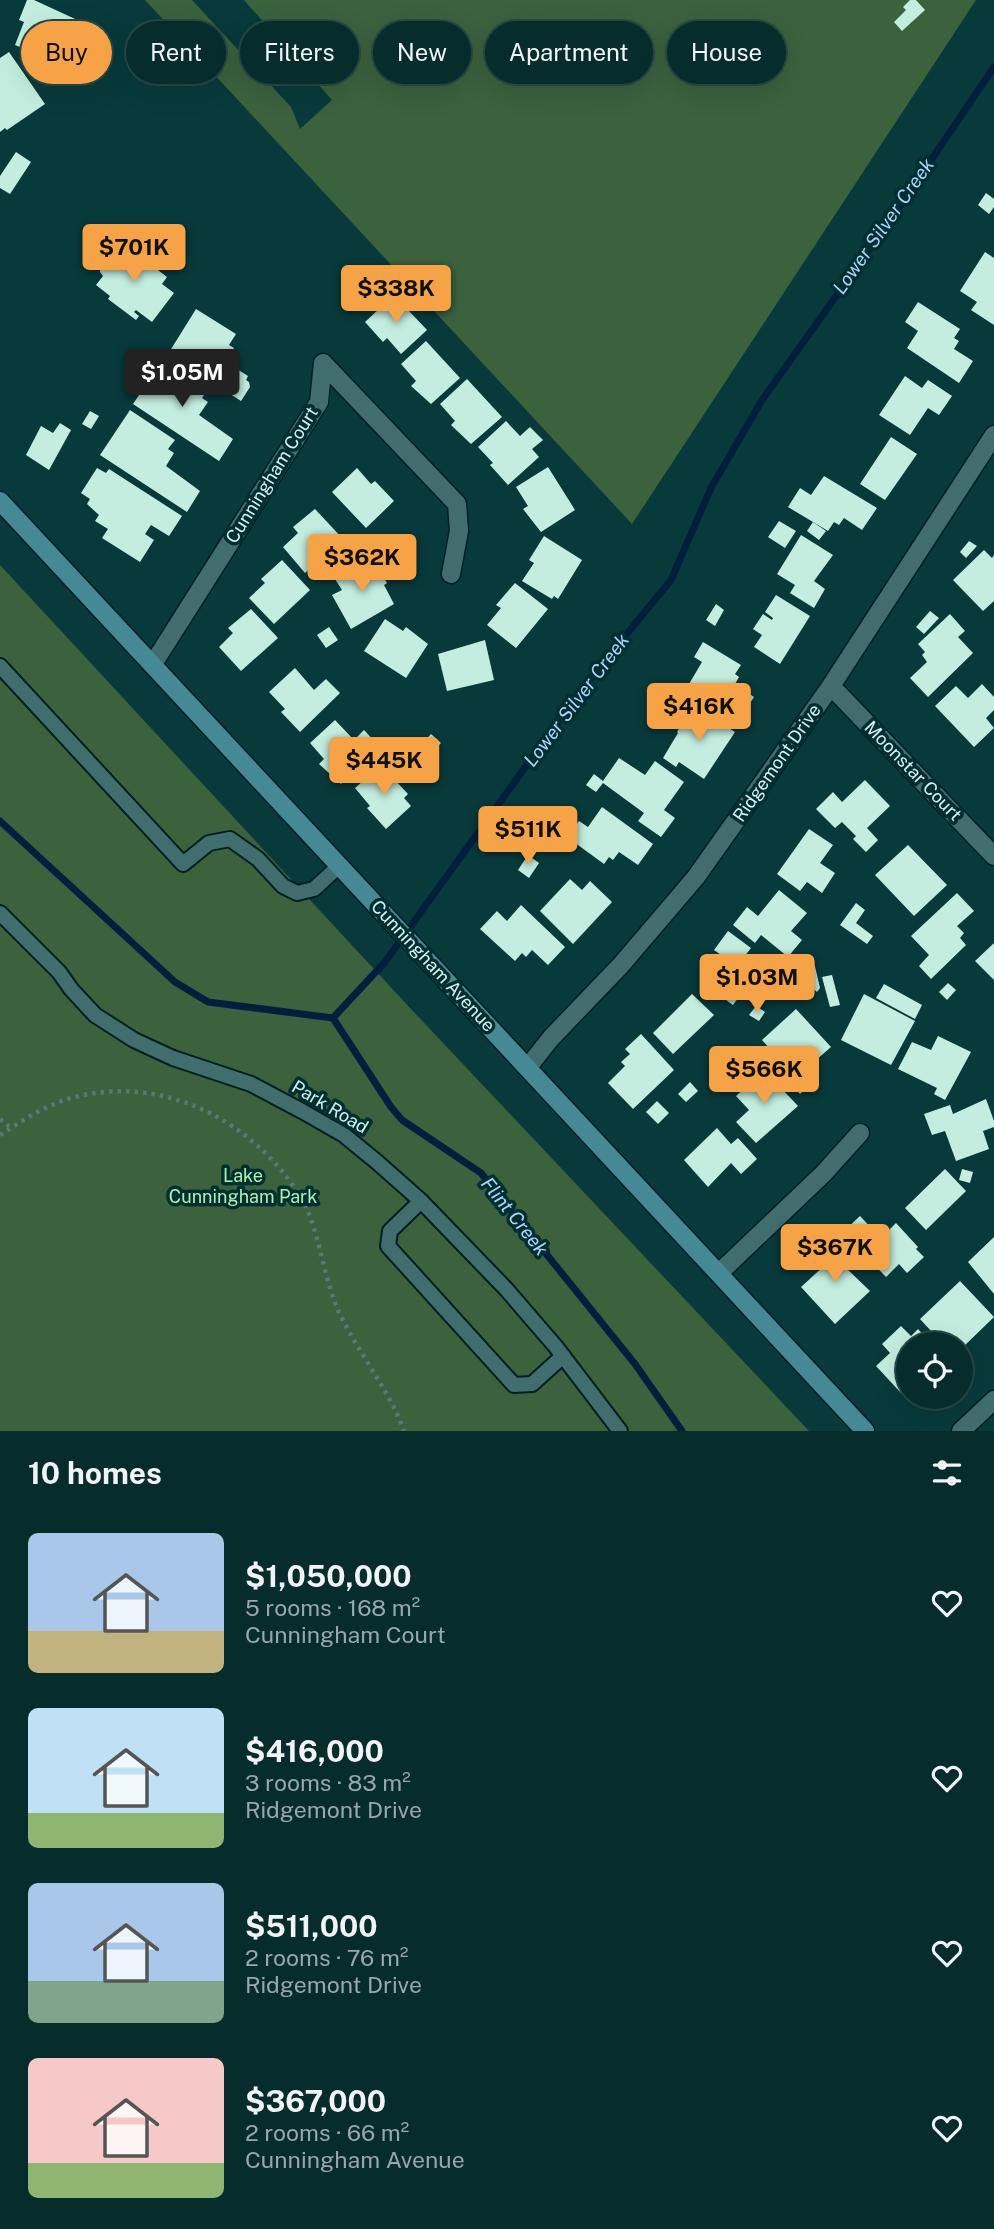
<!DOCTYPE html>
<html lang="en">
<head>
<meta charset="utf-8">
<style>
  body { margin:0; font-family:"Public Sans",sans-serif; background:#0f3434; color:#f1f3f6; height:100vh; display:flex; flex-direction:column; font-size:26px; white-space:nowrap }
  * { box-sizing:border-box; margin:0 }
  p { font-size:23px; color:#98a7a9 }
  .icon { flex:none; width:38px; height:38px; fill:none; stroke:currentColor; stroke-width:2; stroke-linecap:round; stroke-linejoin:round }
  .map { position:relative; height:1431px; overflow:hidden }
  .panel { display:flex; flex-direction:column; background:#062c2c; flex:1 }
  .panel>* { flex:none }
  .top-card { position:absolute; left:21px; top:21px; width:952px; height:63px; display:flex; gap:14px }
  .buttons { position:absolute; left:896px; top:1332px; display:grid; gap:14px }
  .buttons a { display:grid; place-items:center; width:77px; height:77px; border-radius:50%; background:#062c2c; box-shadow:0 7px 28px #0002,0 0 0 2px #274848; font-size:35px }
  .price { position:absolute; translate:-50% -60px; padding:0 16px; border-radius:7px; background:#f6a246; color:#111; font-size:23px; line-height:46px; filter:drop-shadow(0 2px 4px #0008) }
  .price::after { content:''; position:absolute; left:50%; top:42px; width:21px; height:16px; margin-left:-10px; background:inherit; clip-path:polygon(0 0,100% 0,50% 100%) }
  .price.on { background:#222; color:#fff }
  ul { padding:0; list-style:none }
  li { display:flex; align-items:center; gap:21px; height:175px; padding:0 28px }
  li span { display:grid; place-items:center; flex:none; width:196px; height:140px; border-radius:10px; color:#555 }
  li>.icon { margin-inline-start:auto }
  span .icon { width:84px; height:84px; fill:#fffc; stroke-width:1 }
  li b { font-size:30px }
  h2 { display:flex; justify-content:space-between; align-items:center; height:84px; padding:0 28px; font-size:30px }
  .pill { padding:0 24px; border-radius:32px; background:#062c2c; box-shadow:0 7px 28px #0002,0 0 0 2px #274848; font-size:24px; line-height:63px }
  .pill.on { background:#f6a246; color:#111 }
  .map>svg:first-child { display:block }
</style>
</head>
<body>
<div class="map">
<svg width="994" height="1431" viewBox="0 0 994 1431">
  <rect width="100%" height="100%" fill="#083a3b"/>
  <g fill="#3b613d">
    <polygon points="145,0 192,0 291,107 300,129 332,100 244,0 976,0 632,524"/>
    <polygon points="0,565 411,1009 809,1431 0,1431"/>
  </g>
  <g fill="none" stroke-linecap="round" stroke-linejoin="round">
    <g stroke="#011f3d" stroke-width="7">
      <polyline points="0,821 175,982 208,1002 333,1018 385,962 580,691 671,580 711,488 762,400 894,215 994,67"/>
      <polyline points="333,1018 391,1107 402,1120 481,1173 635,1364 682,1431"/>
    </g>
  </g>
  <g fill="#c3eedf">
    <polygon points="27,0 34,0 86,24 68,67 15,45 24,22 19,20"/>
    <polygon points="910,0 916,0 925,10 902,31 894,22 906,10 903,7"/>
    <polygon points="9,52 45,104 7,130 5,128 0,132 0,58"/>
    <polygon points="16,152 31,162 10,194 0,188 0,176"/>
    <polygon points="986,193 994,199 994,207 989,214 978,205"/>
    <polygon points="120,241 167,277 162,284 174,293 152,322 136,310 134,312 139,316 136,320 108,299 110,296 96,285 103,276 100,272 100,267"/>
    <polygon points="985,252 994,258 994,325 971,310 977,302 960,291"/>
    <polygon points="394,295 427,330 401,354 387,338 383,342 365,322"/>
    <polygon points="918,302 960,329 954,338 959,341 954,349 973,361 959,383 907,348 918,331 905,322"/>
    <polygon points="196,309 236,334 229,345 234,348 226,362 248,376 246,380 249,382 250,387 241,401 168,354"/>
    <polygon points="426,341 460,378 431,404 411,386 416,381 401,364"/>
    <polygon points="163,359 208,389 202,398 208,402 199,415 233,439 219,461 133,404"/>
    <polygon points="905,376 922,388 928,380 952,396 939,415 928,408 910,435 879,415"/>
    <polygon points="467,379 502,417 471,444 451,425 455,421 440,404"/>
    <polygon points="130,410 175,440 168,449 174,453 166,466 200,491 187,512 100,455"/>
    <polygon points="90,411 99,416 91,429 82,424"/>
    <polygon points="506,421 520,436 530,427 543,440 532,449 539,457 508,485 490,465 493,463 478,447"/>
    <polygon points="60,423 71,430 49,470 26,455 41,426 53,433"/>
    <polygon points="891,437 917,454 885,500 860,484"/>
    <polygon points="548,467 575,510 541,532 523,509 528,506 516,487"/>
    <polygon points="97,468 106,473 109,469 182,516 169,536 151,525 145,534 154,540 140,562 102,538 108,529 95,521 99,515 87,504 90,499 81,493"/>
    <polygon points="357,468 371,484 375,481 394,501 366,528 332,492"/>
    <polygon points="824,476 877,508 862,530 844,518 839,525 834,522 828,531 788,507 800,488 811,495"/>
    <polygon points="315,509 343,539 341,540 351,551 337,562 328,552 305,573 283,547 298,533 293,527"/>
    <polygon points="779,521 796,531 785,548 768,537"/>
    <polygon points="813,522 826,531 819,540 807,531"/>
    <polygon points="801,535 833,555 814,581 825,589 814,608 790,593 795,585 777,574"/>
    <polygon points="544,536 582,560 558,599 554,596 552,599 522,581 534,563 529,560"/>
    <polygon points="969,541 977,546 966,558 960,552"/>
    <polygon points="984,550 992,558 994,555 994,601 983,611 953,580"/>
    <polygon points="372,558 387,583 384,585 394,604 351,629 332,595 342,590 335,579"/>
    <polygon points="282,560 310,590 274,624 249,598 265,583 261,579"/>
    <polygon points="515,583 548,609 516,648 487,625 501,608 496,605"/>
    <polygon points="776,595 810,616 780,664 754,647 762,635 753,629 763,614 772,620 773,618 765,612"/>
    <polygon points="716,604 724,610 715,626 706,620"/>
    <polygon points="251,609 278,638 241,671 219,647 233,633 228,628"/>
    <polygon points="930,611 939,618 924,634 916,627"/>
    <polygon points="950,614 965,631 958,637 973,653 928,697 910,678 927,662 922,655 925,652 918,644"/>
    <polygon points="385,619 403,631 406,627 428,644 406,678 364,651"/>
    <polygon points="329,627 338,640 326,648 317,635"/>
    <polygon points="485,640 494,680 447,691 438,654"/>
    <polygon points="703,642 741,665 735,674 739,677 735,684 754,697 740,719 733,715 734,713 689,684 702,662 694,657"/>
    <polygon points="295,668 314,690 326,679 340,693 300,732 281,712 285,709 269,692"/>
    <polygon points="982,684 994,697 994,710 986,718 994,728 974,747 935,706 956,686 968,698"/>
    <polygon points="696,707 735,732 704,779 679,762 676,767 663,758 678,733 677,732 681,725 683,726"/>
    <polygon points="335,720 354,740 364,730 378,745 341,784 319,764 324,759 310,743"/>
    <polygon points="431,734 441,743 433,751 423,743"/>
    <polygon points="619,758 645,775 655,761 684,782 664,810 675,818 661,837 638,821 644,813 603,783 596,792 586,785 594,774 603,781"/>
    <polygon points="381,765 408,794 404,798 411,806 386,829 367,808 370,806 355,788"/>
    <polygon points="865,780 890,806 867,828 878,840 866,852 853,839 856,836 842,822 835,828 816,809 833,792 842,802"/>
    <polygon points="602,807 653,844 638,865 619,852 613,860 609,857 604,864 567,837 579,821 588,827"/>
    <polygon points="809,829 833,845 820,863 835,873 822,893 807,882 800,891 777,874"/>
    <polygon points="908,845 947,885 914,916 875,875"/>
    <polygon points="528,855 539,863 529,878 518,870"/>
    <polygon points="570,879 582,890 590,881 612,902 573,944 540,911"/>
    <polygon points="779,890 807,913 791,931 802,940 788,957 761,935 755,943 733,925 747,907 758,916"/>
    <polygon points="957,893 974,911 957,926 964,933 960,938 966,945 931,979 919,966 929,955 911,936"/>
    <polygon points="856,903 865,910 856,923 873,936 867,944 840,925"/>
    <polygon points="521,905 565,947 548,965 532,950 526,957 522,953 515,961 480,929 497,911 507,921"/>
    <polygon points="728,931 751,948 744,957 771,976 751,1002 741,994 733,1005 704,984 724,957 714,950"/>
    <polygon points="994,943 994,980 975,961"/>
    <polygon points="814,962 820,988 817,992 801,979"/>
    <polygon points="832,975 840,1005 830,1007 822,977"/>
    <polygon points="948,983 956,990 947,1000 939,992"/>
    <polygon points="884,984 922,1005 915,1019 876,998"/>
    <polygon points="692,994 714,1015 673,1054 653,1033"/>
    <polygon points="864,994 915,1021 891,1065 841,1040"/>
    <polygon points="756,1006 765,1012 759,1021 749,1015"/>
    <polygon points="796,1009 831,1047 807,1068 817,1079 800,1094 772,1063 778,1058 762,1040"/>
    <polygon points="641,1034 674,1070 633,1109 608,1083 625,1066 621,1062 630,1054 625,1049"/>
    <polygon points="938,1036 971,1052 945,1100 934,1094 937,1088 898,1069 912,1042 931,1050"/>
    <polygon points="764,1070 798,1106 756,1143 736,1122 749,1110 736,1096"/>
    <polygon points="690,1082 698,1091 686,1102 678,1094"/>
    <polygon points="986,1099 994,1121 994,1127 983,1131 989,1149 956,1161 945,1131 932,1135 924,1114 950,1105 953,1114"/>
    <polygon points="657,1101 669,1113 658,1124 646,1112"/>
    <polygon points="717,1128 731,1144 738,1138 757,1159 741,1174 731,1163 708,1187 684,1160"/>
    <polygon points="945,1169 966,1191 926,1230 905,1208"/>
    <polygon points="962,1169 973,1172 970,1183 959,1180"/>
    <polygon points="860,1216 876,1233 883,1226 888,1231 896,1223 918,1247 916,1249 924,1257 907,1273 899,1264 886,1277 843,1232"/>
    <polygon points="994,1237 994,1294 968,1262"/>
    <polygon points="834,1240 852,1260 845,1267 870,1291 835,1324 801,1287 825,1265 817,1256"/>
    <polygon points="960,1281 994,1317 961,1349 961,1344 943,1344 920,1319"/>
    <polygon points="901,1326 911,1336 918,1329 932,1344 908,1344 908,1384 901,1393 876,1366 890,1353 882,1344"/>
  </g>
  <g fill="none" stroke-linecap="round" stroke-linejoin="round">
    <defs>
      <g id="lane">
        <polyline points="0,666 183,864 209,843 230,839 258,859 283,886 297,893 314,889 340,865"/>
        <polyline points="0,913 59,972 71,989 95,1015 134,1040 173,1058 251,1084 302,1111 344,1135 377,1162 421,1201 507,1290 556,1347 620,1431"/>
        <polyline points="421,1201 390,1231 388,1246 514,1385 532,1384 563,1356"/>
      </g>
      <g id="street">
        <polyline points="153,664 319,402 323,363 457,504 459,531 451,574"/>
        <polyline points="831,686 994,856"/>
        <polyline points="528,1067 551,1038 621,965 696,877 831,686 994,435"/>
        <polyline points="719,1273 823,1174 860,1133"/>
        <polyline points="961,1431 994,1400"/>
      </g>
      <polyline id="secondary" points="0,501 865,1431"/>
    </defs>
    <use href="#lane" stroke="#001f21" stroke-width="18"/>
    <use href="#street" stroke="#001f21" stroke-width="21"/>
    <use href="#secondary" stroke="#001f21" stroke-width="21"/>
    <g stroke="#527a7b" stroke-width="4.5" stroke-dasharray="3.5 5" stroke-linecap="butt">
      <polyline points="0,1119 11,1128"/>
      <path d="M0,1135C23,1120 49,1103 75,1097C161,1075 248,1118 296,1190C320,1225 321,1271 338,1310C357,1352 388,1387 404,1431"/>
    </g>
    <use href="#lane" stroke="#416d6f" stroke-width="14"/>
    <use href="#street" stroke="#416d6f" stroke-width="18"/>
    <use href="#secondary" stroke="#458896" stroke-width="18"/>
  </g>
  <g text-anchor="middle" stroke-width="7" stroke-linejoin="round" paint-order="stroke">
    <g font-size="18" fill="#d8eff0" stroke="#002f31">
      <text transform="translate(272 475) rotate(-58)" y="6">Cunningham Court</text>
      <text transform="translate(777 763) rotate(-55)" y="6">Ridgemont Drive</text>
      <text transform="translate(913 771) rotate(46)" y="6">Moonstar Court</text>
      <text transform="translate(433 966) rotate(47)" y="6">Cunningham Avenue</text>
      <text transform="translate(330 1107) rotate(31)" y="6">Park Road</text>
    </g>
    <g font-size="18" fill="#adf1ae" stroke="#002f31">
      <text x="243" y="1182">Lake<tspan x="243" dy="21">Cunningham Park</tspan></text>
    </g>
    <g font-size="19" font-style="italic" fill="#aed2fa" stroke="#002f31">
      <text transform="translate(883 226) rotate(-55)" y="7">Lower Silver Creek</text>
      <text transform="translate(576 700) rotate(-53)" y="7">Lower Silver Creek</text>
      <text transform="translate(515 1216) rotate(51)" y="7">Flint Creek</text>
    </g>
  </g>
</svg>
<div class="buttons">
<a><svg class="icon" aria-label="locate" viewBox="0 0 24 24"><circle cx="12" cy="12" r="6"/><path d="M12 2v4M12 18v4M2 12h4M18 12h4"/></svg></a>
</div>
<b class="price" style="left:134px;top:284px">$701K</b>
<b class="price" style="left:396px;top:325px">$338K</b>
<b class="price on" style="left:182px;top:409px">$1.05M</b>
<b class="price" style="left:362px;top:594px">$362K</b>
<b class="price" style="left:699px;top:743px">$416K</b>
<b class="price" style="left:384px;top:797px">$445K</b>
<b class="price" style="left:528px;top:866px">$511K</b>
<b class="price" style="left:757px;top:1014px">$1.03M</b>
<b class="price" style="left:764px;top:1106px">$566K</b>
<b class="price" style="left:835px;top:1284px">$367K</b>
<div class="top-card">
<a class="pill on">Buy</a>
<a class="pill">Rent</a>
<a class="pill">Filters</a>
<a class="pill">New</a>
<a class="pill">Apartment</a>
<a class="pill">House</a>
</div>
</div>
<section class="panel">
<h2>10 homes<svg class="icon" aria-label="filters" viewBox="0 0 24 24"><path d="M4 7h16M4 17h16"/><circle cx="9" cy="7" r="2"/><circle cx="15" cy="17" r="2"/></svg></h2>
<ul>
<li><span style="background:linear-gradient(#a9c7e8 70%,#c2b280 0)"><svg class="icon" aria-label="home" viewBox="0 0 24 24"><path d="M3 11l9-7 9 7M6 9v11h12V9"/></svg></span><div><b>$1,050,000</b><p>5 rooms · 168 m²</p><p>Cunningham Court</p></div><svg class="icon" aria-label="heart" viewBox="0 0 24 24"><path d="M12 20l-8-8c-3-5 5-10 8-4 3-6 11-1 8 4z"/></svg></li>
<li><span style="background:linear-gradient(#bfe0f5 75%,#8fb573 0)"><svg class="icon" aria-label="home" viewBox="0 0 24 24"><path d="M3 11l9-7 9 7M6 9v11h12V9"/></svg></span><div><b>$416,000</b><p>3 rooms · 83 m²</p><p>Ridgemont Drive</p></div><svg class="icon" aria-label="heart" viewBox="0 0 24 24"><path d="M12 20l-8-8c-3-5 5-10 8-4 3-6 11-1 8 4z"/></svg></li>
<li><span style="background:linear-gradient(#a9c7e8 70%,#7fa58c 0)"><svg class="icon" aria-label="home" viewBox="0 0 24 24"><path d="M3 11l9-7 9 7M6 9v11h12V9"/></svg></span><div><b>$511,000</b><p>2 rooms · 76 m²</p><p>Ridgemont Drive</p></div><svg class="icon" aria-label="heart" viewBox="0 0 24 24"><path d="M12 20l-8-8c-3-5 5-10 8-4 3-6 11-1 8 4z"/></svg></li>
<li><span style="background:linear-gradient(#f6c9c9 75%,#8fb573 0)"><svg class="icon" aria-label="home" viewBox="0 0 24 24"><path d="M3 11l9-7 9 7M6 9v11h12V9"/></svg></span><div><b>$367,000</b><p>2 rooms · 66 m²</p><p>Cunningham Avenue</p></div><svg class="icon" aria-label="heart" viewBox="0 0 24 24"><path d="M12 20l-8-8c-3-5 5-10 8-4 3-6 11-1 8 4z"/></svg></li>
</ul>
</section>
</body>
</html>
